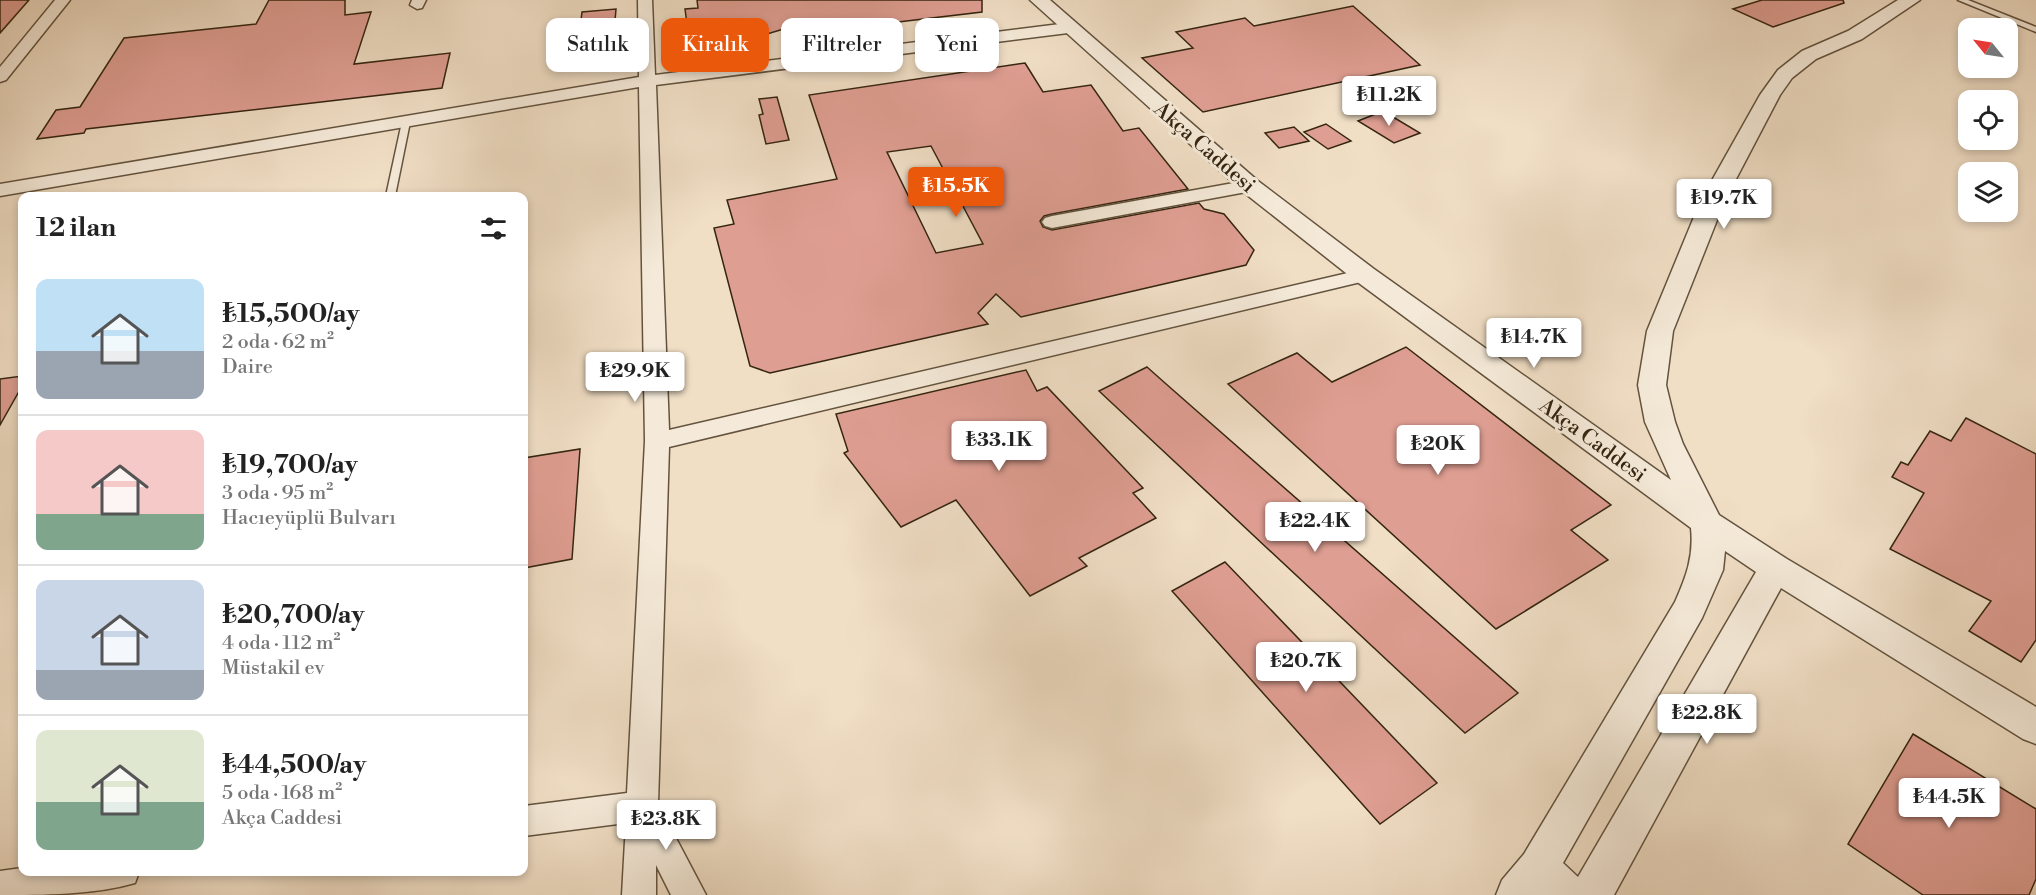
<!DOCTYPE html>
<html lang="tr">
<head>
<meta charset="utf-8">
<style>
  body { margin:0; font-family:"Libre Bodoni",serif; background:#f2f2f2; color:#222; height:100vh; display:flex; flex-direction:column; font-size:22px; white-space:nowrap }
  * { box-sizing:border-box; margin:0 }
  p { font-size:20px; color:#767676 }
  .icon { flex:none; width:33px; height:33px; fill:none; stroke:currentColor; stroke-width:2; stroke-linecap:round; stroke-linejoin:round }
  .map { position:relative; flex:1; overflow:hidden }
  .side { position:absolute; left:18px; top:192px; width:510px; height:684px; display:flex; flex-direction:column; background:#fff; border-radius:12px; box-shadow:0 3px 9px #0003 }
  .side>* { flex:none }
  .guide { position:absolute; left:546px; top:18px; width:570px; height:54px; display:flex; gap:12px }
  .needle { width:39px; rotate:300deg }
  .fabs { position:absolute; left:1958px; top:18px; display:grid; gap:12px }
  .fabs a { display:grid; place-items:center; width:60px; height:60px; border-radius:12px; background:#fff; box-shadow:0 3px 9px #0003; font-size:30px }
  .price { position:absolute; translate:-50% -51px; padding:0 14px; border-radius:6px; background:#fff; color:#222; font-size:20px; line-height:39px; filter:drop-shadow(0 2px 3px #0008) }
  .price::after { content:''; position:absolute; left:50%; top:36px; width:18px; height:14px; margin-left:-9px; background:inherit; clip-path:polygon(0 0,100% 0,50% 100%) }
  .price.selected { background:#ea580c; color:#fff }
  ul { padding:0; list-style:none }
  li { display:flex; align-items:center; gap:18px; height:150px; padding:0 18px }
  li+li { border-top:2px solid #e0e0e0 }
  li span { display:grid; place-items:center; flex:none; width:168px; height:120px; border-radius:12px; color:#555 }
  li>.icon { margin-inline-start:auto }
  span .icon { width:72px; height:72px; fill:#fffc; stroke-width:1 }
  li b { font-size:26px }
  h2 { display:flex; justify-content:space-between; align-items:center; height:72px; padding:0 18px; font-size:26px }
  .pill { padding:0 21px; border-radius:12px; background:#fff; box-shadow:0 3px 9px #0003; font-size:21px; line-height:54px }
  .pill.selected { background:#ea580c; color:#fff }
  .map>svg:first-child { display:block }
</style>
</head>
<body>
<div class="map">
<svg width="2036" height="895" viewBox="0 0 2036 895">
  <rect width="100%" height="100%" fill="#f0dec5"/>
  <filter id="stains"><feTurbulence type="fractalNoise" baseFrequency=".00333" numOctaves="4"/><feColorMatrix values="0 0 0 0 .2 0 0 0 0 .09 0 0 0 0 .02 0 0 0 .5 -.17"/></filter>
  <radialGradient id="worn" r=".72"><stop offset=".6" stop-color="#630" stop-opacity="0"/><stop offset="1" stop-color="#630" stop-opacity=".3"/></radialGradient>
  <g fill="#df9e92" stroke="#342511" stroke-width="1.5" fill-rule="evenodd">
    <polygon points="0,0 29,0 0,33"/>
    <polygon points="269,0 345,0 345,15 371,12 354,64 450,53 442,88 86,129 84,133 37,139 56,110 80,107 124,38 256,24"/>
    <polygon points="697,0 982,0 982,12 789,35 787,28 760,36 761,39 690,47 685,9 698,8"/>
    <polygon points="1762,0 1843,0 1844,3 1773,27 1733,9"/>
    <polygon points="1353,6 1420,65 1203,112 1142,58 1193,48 1176,32 1245,18 1254,26"/>
    <polygon points="616,9 612,56 576,60 582,12"/>
    <path d="M1025,63L1043,92L1091,85L1123,131L1139,128L1188,189L1052,214L1044,216L1040,221L1043,227L1052,230L1199,203L1204,209L1224,214L1254,250L1246,265L1021,317L996,294L978,313L988,324L770,373L750,366L714,228L734,224L727,200L837,179L809,95ZM931,146L983,244L936,253L887,152Z"/>
    <polygon points="777,97 789,140 766,144 759,115 763,114 759,99"/>
    <polygon points="1383,111 1420,133 1394,143 1358,121"/>
    <polygon points="1326,124 1351,141 1328,149 1304,132"/>
    <polygon points="1294,127 1309,141 1279,148 1265,133"/>
    <polygon points="1406,347 1611,505 1571,530 1608,560 1496,629 1228,384 1297,353 1332,382"/>
    <polygon points="1147,367 1165,383 1518,693 1465,733 1099,391"/>
    <polygon points="1026,370 1037,391 1047,387 1143,488 1133,493 1156,518 1079,558 1087,566 1030,596 956,500 901,527 844,453 848,451 836,414"/>
    <polygon points="22,376 22,386 0,425 0,379"/>
    <polygon points="1966,418 2036,454 2036,640 2021,662 1969,631 1991,601 1890,549 1924,493 1892,477 1901,462 1908,465 1930,431 1951,441"/>
    <polygon points="580,449 572,559 524,568 524,458"/>
    <polygon points="1225,562 1437,783 1380,824 1172,591"/>
    <polygon points="1913,734 2036,809 2036,879 2029,895 1923,895 1848,844"/>
  </g>
  <g fill="none" stroke-linecap="round" stroke-linejoin="round">
    <defs>
      <g id="service">
        <polygon points="1958,0 1968,0 2036,27 2036,32"/>
        <polygon points="406,119 410,122 395,196 386,196 402,122"/>
      </g>
      <g id="minor">
        <polygon points="55,0 70,0 6,80 0,82 0,67"/>
        <polygon points="412,0 426,0 422,8 417,9 410,5"/>
        <polygon points="638,0 652,0 655,75 1068,23 1076,28 1068,33 656,85 669,430 1365,269 1372,271 1375,275 1372,279 1365,281 669,447 658,804 706,895 671,895 656,865 656,895 622,895 626,823 524,836 524,806 627,793 645,441 639,87 0,196 0,184 639,77"/>
        <polygon points="1250,180 1257,182 1259,186 1257,190 1052,228 1045,226 1042,222 1045,218 1052,216"/>
        <path d="M22,868V872H139L135,883C94,895 43,895 0,895V871Z"/>
      </g>
      <path id="tertiary" d="M1030,0H1050L1258,181L1374,269L1671,480L1645,422L1638,385L1647,331L1701,200L1760,95L1778,70L1802,51L1848,31L1898,0H1920L1862,39L1816,59L1792,78L1780,95L1725,200L1673,331L1666,385L1675,422L1683,444L1719,515L1787,559L2036,707V744L2023,739L1781,588L1614,895H1496L1502,880L1524,854L1675,602C1686,577 1694,557 1691,528L1356,281L1242,191ZM1725,551L1756,572L1578,877L1563,863L1702,618L1723,570Z"/>
    </defs>
    <use href="#service" stroke="#63533e" stroke-width="3"/>
    <use href="#minor" stroke="#63533e" stroke-width="3"/>
    <use href="#tertiary" stroke="#63533e" stroke-width="3"/>
    <use href="#service" fill="#f5ead9" fill-rule="evenodd"/>
    <use href="#minor" fill="#f5ead9" fill-rule="evenodd"/>
    <use href="#tertiary" fill="#f5ead9" fill-rule="evenodd"/>
  </g>
  <g text-anchor="middle" stroke-width="6" stroke-linejoin="round" paint-order="stroke">
    <g font-size="21" fill="#342511" stroke="#f5ead9">
      <text transform="translate(1205 147) rotate(41)" y="7">Akça Caddesi</text>
      <text transform="translate(1593 440) rotate(36)" y="7">Akça Caddesi</text>
    </g>
  </g>
  <rect width="100%" height="100%" filter="url(#stains)"/>
  <rect width="100%" height="100%" fill="url(#worn)"/>
</svg>
<div class="fabs">
<a><svg class="needle" viewBox="-14 -14 28 28"><path d="M0-13l5 13h-10z" fill="#e53935"/><path d="M0 13l5-13h-10z" fill="#767676"/></svg></a>
<a><svg class="icon" aria-label="locate" viewBox="0 0 24 24"><circle cx="12" cy="12" r="6"/><path d="M12 2v4M12 18v4M2 12h4M18 12h4"/></svg></a>
<a><svg class="icon" aria-label="layers" viewBox="0 0 24 24"><path d="M12 4l9 5-9 5-9-5zM3 14l9 5 9-5"/></svg></a>
</div>
<b class="price" style="left:1389px;top:127px">₺11.2K</b>
<b class="price selected" style="left:956px;top:218px">₺15.5K</b>
<b class="price" style="left:1724px;top:230px">₺19.7K</b>
<b class="price" style="left:1534px;top:369px">₺14.7K</b>
<b class="price" style="left:635px;top:403px">₺29.9K</b>
<b class="price" style="left:999px;top:472px">₺33.1K</b>
<b class="price" style="left:1438px;top:476px">₺20K</b>
<b class="price" style="left:1315px;top:553px">₺22.4K</b>
<b class="price" style="left:1306px;top:693px">₺20.7K</b>
<b class="price" style="left:1707px;top:745px">₺22.8K</b>
<b class="price" style="left:1949px;top:829px">₺44.5K</b>
<b class="price" style="left:666px;top:851px">₺23.8K</b>
<div class="guide">
<a class="pill">Satılık</a>
<a class="pill selected">Kiralık</a>
<a class="pill">Filtreler</a>
<a class="pill">Yeni</a>
</div>
<section class="side">
<h2>12 ilan<svg class="icon" aria-label="filters" viewBox="0 0 24 24"><path d="M4 7h16M4 17h16"/><circle cx="9" cy="7" r="2"/><circle cx="15" cy="17" r="2"/></svg></h2>
<ul>
<li><span style="background:linear-gradient(#bfe0f5 60%,#9aa5b1 0)"><svg class="icon" aria-label="home" viewBox="0 0 24 24"><path d="M3 11l9-7 9 7M6 9v11h12V9"/></svg></span><div><b>₺15,500/ay</b><p>2 oda · 62 m²</p><p>Daire</p></div></li>
<li><span style="background:linear-gradient(#f6c9c9 70%,#7fa58c 0)"><svg class="icon" aria-label="home" viewBox="0 0 24 24"><path d="M3 11l9-7 9 7M6 9v11h12V9"/></svg></span><div><b>₺19,700/ay</b><p>3 oda · 95 m²</p><p>Hacıeyüplü Bulvarı</p></div></li>
<li><span style="background:linear-gradient(#c9d6e8 75%,#9aa5b1 0)"><svg class="icon" aria-label="home" viewBox="0 0 24 24"><path d="M3 11l9-7 9 7M6 9v11h12V9"/></svg></span><div><b>₺20,700/ay</b><p>4 oda · 112 m²</p><p>Müstakil ev</p></div></li>
<li><span style="background:linear-gradient(#dfe7d0 60%,#7fa58c 0)"><svg class="icon" aria-label="home" viewBox="0 0 24 24"><path d="M3 11l9-7 9 7M6 9v11h12V9"/></svg></span><div><b>₺44,500/ay</b><p>5 oda · 168 m²</p><p>Akça Caddesi</p></div></li>
</ul>
</section>
</div>
</body>
</html>
